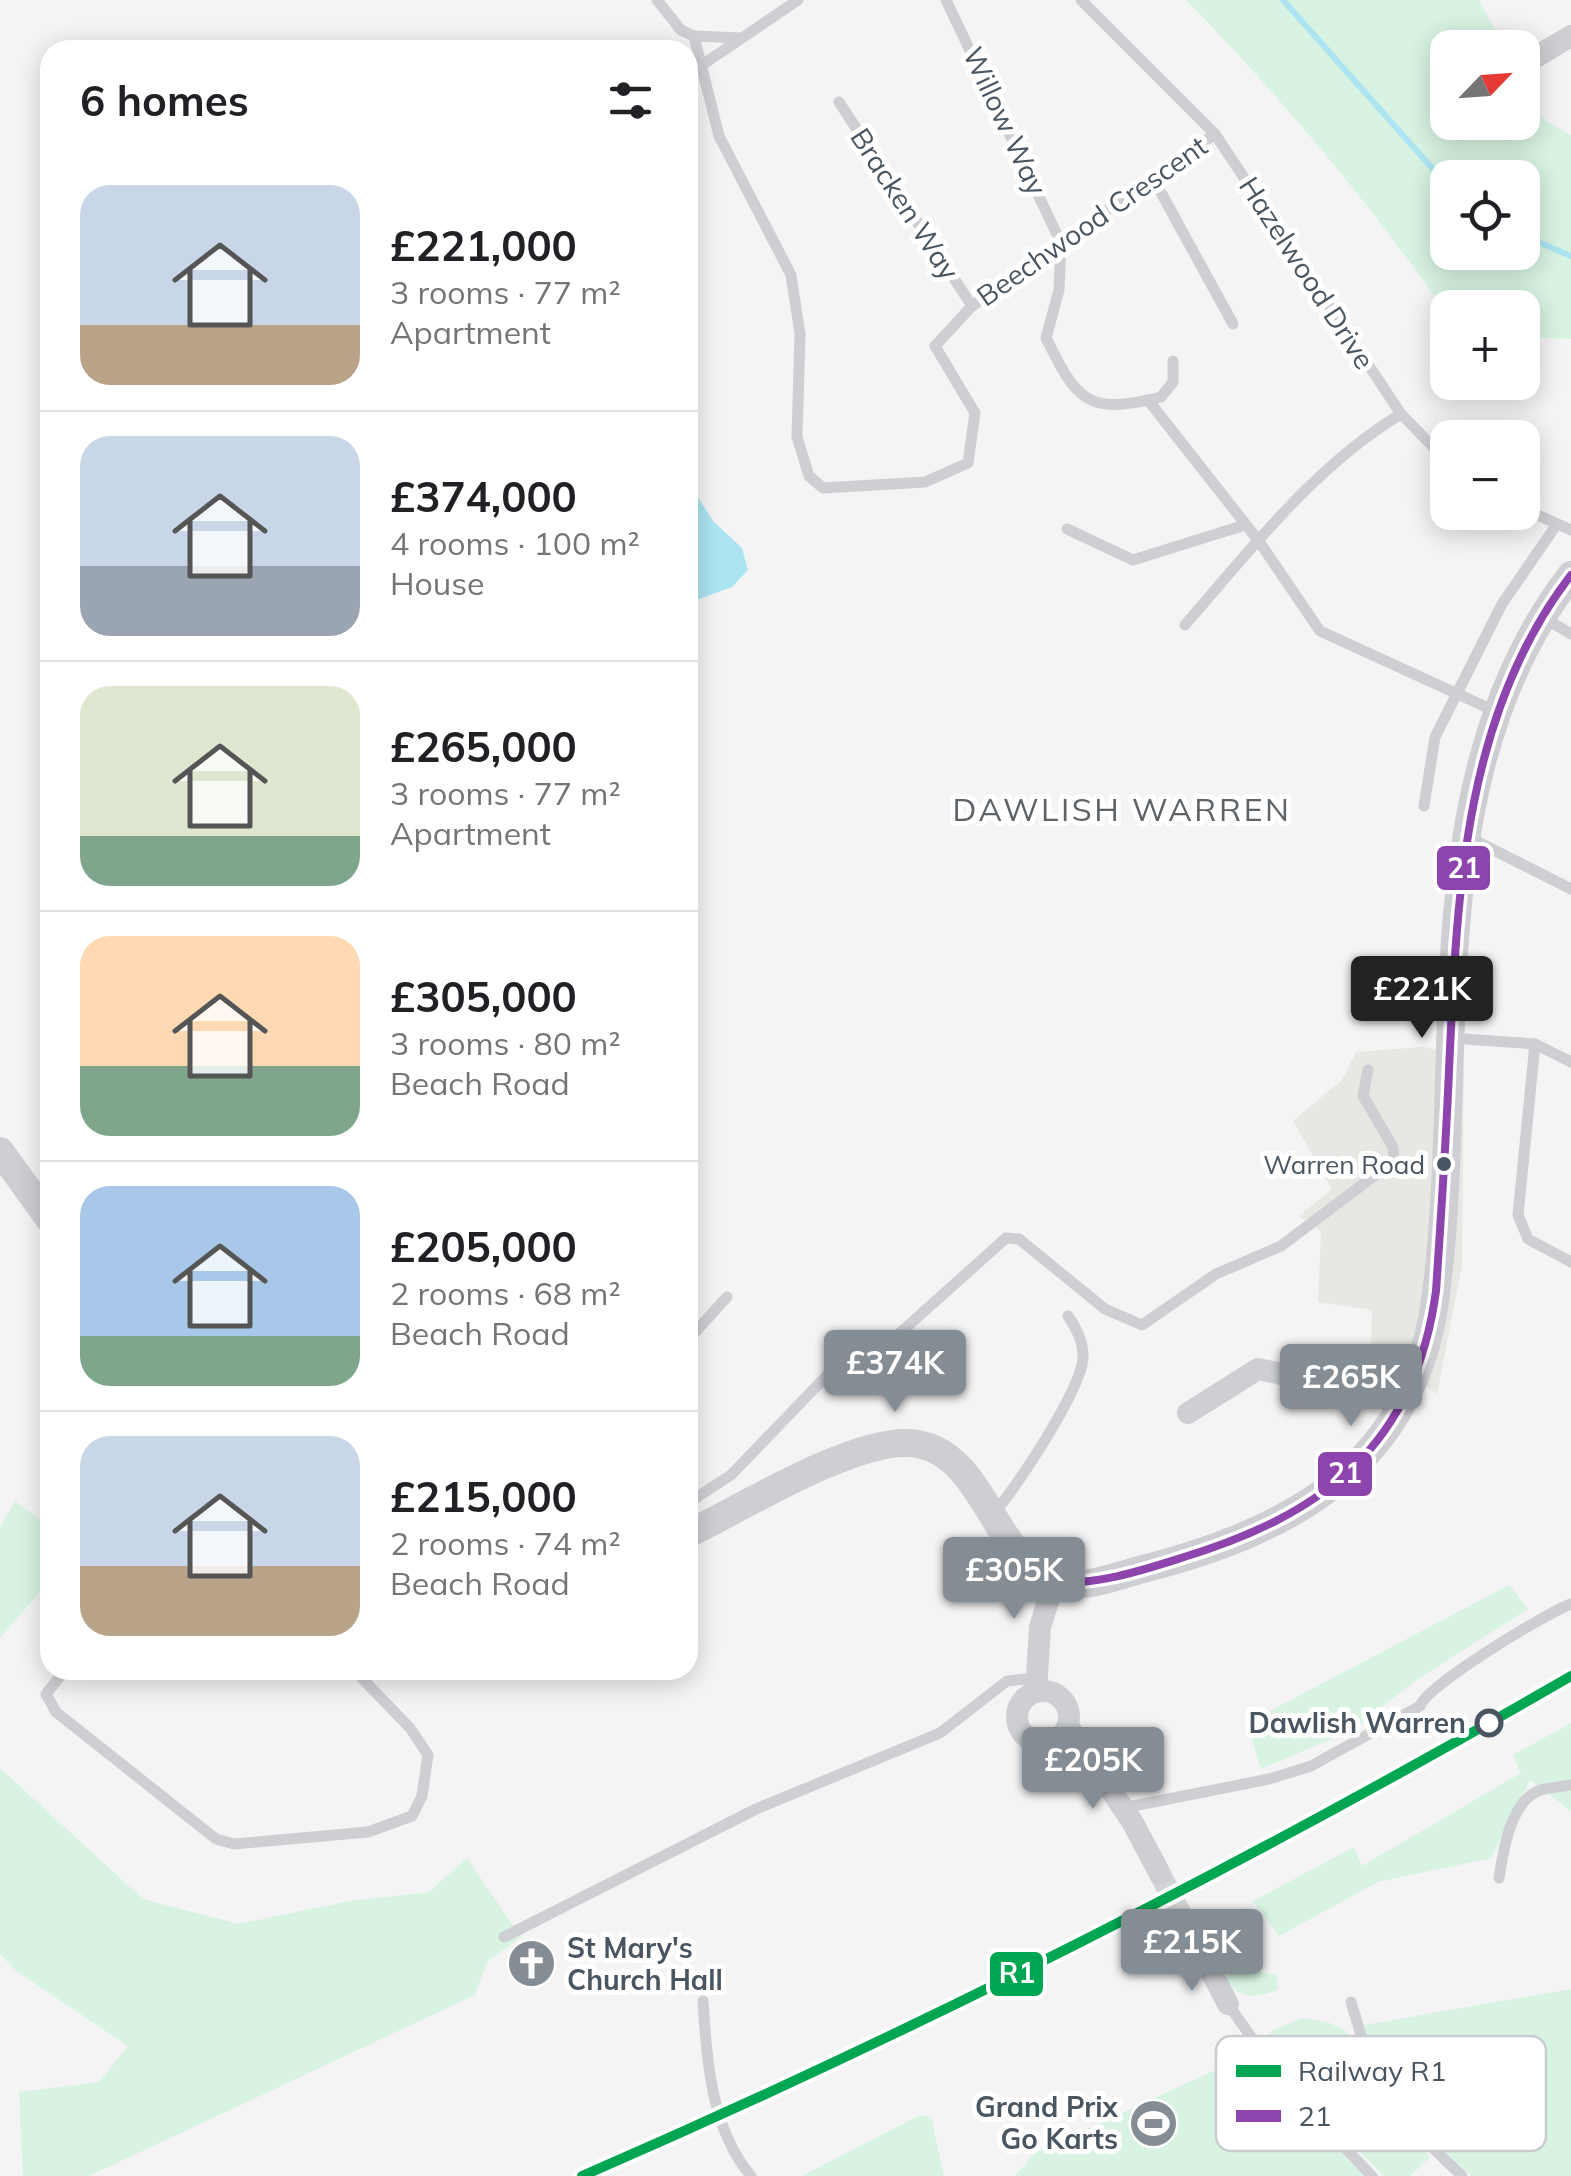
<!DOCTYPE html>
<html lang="en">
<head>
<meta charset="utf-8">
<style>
  body { margin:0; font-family:Mulish,sans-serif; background:#f6f6f6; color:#202124; height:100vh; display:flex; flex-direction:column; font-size:38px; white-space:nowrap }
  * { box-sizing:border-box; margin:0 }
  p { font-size:32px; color:#757577 }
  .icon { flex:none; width:55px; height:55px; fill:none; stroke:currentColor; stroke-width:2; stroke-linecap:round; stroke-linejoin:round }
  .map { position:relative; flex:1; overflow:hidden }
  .drawer { position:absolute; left:40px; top:40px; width:658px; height:1640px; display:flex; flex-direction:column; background:#fff; border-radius:30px; box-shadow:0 5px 25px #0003 }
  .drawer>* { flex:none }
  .needle { width:65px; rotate:65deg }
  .fabs { position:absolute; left:1430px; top:30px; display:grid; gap:20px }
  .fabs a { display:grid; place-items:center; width:110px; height:110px; border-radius:20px; background:#fff; box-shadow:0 5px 25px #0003; font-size:50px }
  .price { position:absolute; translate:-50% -85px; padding:0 22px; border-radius:10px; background:#858d94; color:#fff; font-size:32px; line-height:65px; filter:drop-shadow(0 2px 5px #0008) }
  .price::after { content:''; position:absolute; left:50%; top:60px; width:30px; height:22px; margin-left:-15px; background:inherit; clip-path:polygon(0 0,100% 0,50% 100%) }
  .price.selected { background:#222; color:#fff }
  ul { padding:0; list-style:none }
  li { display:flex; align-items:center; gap:30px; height:250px; padding:0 40px }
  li+li { border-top:2px solid #e0e0e0 }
  li span { display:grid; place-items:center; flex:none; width:280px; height:200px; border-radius:30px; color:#555 }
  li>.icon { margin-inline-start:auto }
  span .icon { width:120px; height:120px; fill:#fffc; stroke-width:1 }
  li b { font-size:42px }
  h2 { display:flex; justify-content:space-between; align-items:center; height:120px; padding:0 40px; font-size:42px }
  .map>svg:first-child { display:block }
</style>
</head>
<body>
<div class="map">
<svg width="1571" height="2176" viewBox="0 0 1571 2176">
  <rect width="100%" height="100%" fill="#f4f4f4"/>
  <polygon fill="#e7e7e3" points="1422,1047 1464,1054 1462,1265 1437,1394 1371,1348 1372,1310 1318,1302 1321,1231 1299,1216 1332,1189 1293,1121 1342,1080 1356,1052"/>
  <g fill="#d8f3e2" fill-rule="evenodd">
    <path d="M1186,0H1479L1505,47L1448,48V122H1522L1523,81L1544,120L1571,135V339L1523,337L1522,308H1448L1447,314C1370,203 1281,97 1186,0ZM1448,178H1522V252H1448Z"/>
    <polygon points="15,1501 50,1528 50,1580 0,1638 0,1527"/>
    <polygon points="1509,1585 1528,1609 1415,1681 1354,1729 1261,1769 1247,1723"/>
    <polygon points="1571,1723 1571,1811 1530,1780 1491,1858 1378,1882 1279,1936 1253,1901 1354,1847 1362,1866 1521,1773 1513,1755"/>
    <polygon points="0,1768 143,1899 238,1924 350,1901 429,1892 467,1858 521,1937 487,1962 475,1995 89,2176 23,2176 19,2092 99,2082 128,2046 15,1970 0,1954"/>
    <path d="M1235,1968L1277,1975L1278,1990C1254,1998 1239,2000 1224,1977Z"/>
    <path d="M1571,1989V2176H1471C1416,2120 1385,2106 1364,2025Z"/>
    <path d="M1302,2018L1330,2023L1346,2031C1364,2086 1387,2119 1430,2157L1410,2176H1384L1292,2083L1285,2061L1270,2045L1271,2031Z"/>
    <polygon points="1248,2055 1257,2055 1283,2093 1364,2176 1015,2176 1035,2153"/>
    <polygon points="920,2115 931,2117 944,2176 802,2176"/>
  </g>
  <polygon fill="#ace5f1" points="697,496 714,522 742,548 748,570 732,587 688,603 688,505"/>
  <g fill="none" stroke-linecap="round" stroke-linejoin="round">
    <g stroke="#ace5f1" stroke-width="6">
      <polyline points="1283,0 1448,186"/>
      <polyline points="1522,235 1571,256"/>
    </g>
    <polyline stroke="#d2d4d7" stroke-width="22" stroke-dasharray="22 11" stroke-linecap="butt" points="1160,1874 1187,1926"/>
    <g stroke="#cdcfd2" stroke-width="11">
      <polyline points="657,0 681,30 694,36 719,136 791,275 800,334 797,437 809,476 823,488 925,482 968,463 975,413 935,346 972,306 1215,134"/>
      <path d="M946,0L1061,243L1059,290L1046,338C1077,400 1086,416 1161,397L1173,382V361"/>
      <polyline points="1081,0 1215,134 1401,414 1448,462"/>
      <polyline points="694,36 740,38"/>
      <polyline points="702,65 798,0"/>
      <polyline points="839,102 972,306"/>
      <polyline points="1153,178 1233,324"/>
      <polyline points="1148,400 1258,540 1320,631 1497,712"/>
      <polyline points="1522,508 1571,530"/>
      <polyline points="1067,529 1133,560 1245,525"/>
      <polyline points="1546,619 1571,634"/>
      <path d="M1185,625C1250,550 1316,465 1401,414"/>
      <polyline points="1424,806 1435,737 1502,604 1557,524"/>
      <polyline points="1470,838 1571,889"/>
      <polyline points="1451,1038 1535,1044 1571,1062"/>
      <polyline points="1535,1044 1518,1215 1528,1239 1571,1262"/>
      <polyline points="688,1340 727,1297"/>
      <polyline points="862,1367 1006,1238 1019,1239 1105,1309 1142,1325 1216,1274 1281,1246 1394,1161 1393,1147 1363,1096 1368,1070"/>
      <polyline points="688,1503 731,1475 836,1366"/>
      <path d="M992,1515C1015,1491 1080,1391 1083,1359C1084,1343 1077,1329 1068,1316"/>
      <polyline points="65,1670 46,1694 56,1712 216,1839 234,1844 368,1832 412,1816 422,1796 428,1755 410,1728 354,1670"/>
      <path d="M1123,1808L1269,1779L1311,1766L1420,1706C1426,1686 1546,1613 1571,1604"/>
      <path d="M1499,1878C1503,1852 1510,1803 1538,1791C1548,1787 1561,1787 1571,1785"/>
      <polyline points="504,1937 756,1809 940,1733 1007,1681 1036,1678"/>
      <path d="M703,2001C707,2061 711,2129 751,2176"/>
      <polyline points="1351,2002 1380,2097 1462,2176"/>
      <polyline points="1228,2004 1287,2088 1372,2176"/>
    </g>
    <g stroke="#cdcfd2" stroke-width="22">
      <polyline points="1534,58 1571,36"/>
      <polyline points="1188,1413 1258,1369 1309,1380 1352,1364 1372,1364 1415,1379"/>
      <circle cx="1043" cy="1717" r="26"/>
      <polyline points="1036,1692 1040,1627 1054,1582"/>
      <polyline points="1068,1726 1133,1823 1160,1874"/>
      <polyline points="1187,1926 1228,2004"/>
    </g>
    <g stroke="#cdcfd2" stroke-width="28">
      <polyline points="0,1151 50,1220"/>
      <path d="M688,1534C742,1508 851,1440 909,1443C984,1447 991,1557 1054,1581C1081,1592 1121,1574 1147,1568C1294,1530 1412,1464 1435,1301C1468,1061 1413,781 1571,575"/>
    </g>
    <defs>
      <path id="bus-1" d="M1054,1582C1097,1585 1140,1571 1181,1558C1323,1515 1415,1446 1436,1291C1441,1217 1446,1144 1449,1070C1457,900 1462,716 1571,575"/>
    </defs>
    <use href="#bus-1" stroke="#fff" stroke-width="15"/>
    <use href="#bus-1" stroke="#8e44ad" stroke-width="8"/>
    <defs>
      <path id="rail-1" d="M582,2176C921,2029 1252,1861 1571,1676"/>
    </defs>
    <use href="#rail-1" stroke="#fff" stroke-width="18"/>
    <use href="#rail-1" stroke="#00a651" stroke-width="10"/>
  </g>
  <defs>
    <symbol id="church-disc" viewBox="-11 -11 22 22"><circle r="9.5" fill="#858d94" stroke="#fff"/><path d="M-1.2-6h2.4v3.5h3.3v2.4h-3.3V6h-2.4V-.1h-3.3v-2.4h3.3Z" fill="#fff"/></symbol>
    <symbol id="stadium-disc" viewBox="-11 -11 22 22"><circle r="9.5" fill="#858d94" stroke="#fff"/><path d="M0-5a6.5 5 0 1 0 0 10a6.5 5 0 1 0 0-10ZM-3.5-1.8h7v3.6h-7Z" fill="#fff"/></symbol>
  </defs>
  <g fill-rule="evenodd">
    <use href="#church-disc" x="504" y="1936" width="55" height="55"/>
    <use href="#stadium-disc" x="1126" y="2096" width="55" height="55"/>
  </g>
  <circle fill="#495661" stroke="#fff" stroke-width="4" cx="1444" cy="1164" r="9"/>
  <circle fill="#fff" stroke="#495661" stroke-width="5" cx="1489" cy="1723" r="12"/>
  <g text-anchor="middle" stroke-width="10" stroke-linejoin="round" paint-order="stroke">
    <g font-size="26" fill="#495661" stroke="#fff" text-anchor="end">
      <text x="1425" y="1174">Warren Road</text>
    </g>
    <g font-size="28" fill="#495661" stroke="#fff">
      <text transform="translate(1005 121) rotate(65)" y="10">Willow Way</text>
      <text transform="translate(905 204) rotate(57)" y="10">Bracken Way</text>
      <text transform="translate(1092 221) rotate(-35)" y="10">Beechwood Crescent</text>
      <text transform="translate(1307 273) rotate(57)" y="10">Hazelwood Drive</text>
    </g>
    <g font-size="28" font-weight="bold" fill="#495661" stroke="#fff" text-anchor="end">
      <text x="1466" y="1733">Dawlish Warren</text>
    </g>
    <g font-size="28" font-weight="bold" fill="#495661" stroke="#fff" text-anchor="start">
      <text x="567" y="1958">St Mary's<tspan x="567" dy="32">Church Hall</tspan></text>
      <text x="1118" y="2117" text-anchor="end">Grand Prix<tspan x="1118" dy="32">Go Karts</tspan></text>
    </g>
    <g font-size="32" letter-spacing="2.5" fill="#5e6368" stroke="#fff">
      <text x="1122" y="821">DAWLISH WARREN</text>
    </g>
  </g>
  <rect x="1216" y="2036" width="330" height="115" rx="15" fill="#fff" stroke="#c8ccd0" stroke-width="2.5"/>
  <rect x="1236" y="2065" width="45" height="12" fill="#00a651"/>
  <rect x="1236" y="2110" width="45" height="12" fill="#8e44ad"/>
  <g font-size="28" fill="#495661">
    <text x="1298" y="2081">Railway R1</text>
    <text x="1298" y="2126">21</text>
  </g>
  <g stroke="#fff" stroke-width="4">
    <rect x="1435" y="844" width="57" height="48" rx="10" fill="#8e44ad"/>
    <rect x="1316" y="1450" width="58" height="48" rx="10" fill="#8e44ad"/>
    <rect x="988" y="1950" width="57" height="48" rx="10" fill="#00a651"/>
  </g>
  <g font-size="28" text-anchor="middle" font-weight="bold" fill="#fff">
    <text x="1464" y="878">21</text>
    <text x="1345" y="1483">21</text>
    <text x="1017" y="1983">R1</text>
  </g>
</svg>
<div class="fabs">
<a><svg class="needle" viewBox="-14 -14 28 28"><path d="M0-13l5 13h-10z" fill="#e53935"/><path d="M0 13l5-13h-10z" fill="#757577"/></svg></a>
<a><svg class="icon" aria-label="locate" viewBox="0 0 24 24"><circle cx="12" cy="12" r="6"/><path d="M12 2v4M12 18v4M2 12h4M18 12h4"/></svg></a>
<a>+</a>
<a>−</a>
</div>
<b class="price selected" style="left:1422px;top:1041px">£221K</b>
<b class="price" style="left:895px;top:1415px">£374K</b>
<b class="price" style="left:1351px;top:1429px">£265K</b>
<b class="price" style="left:1014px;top:1622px">£305K</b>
<b class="price" style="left:1093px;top:1812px">£205K</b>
<b class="price" style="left:1192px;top:1994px">£215K</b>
<section class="drawer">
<h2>6 homes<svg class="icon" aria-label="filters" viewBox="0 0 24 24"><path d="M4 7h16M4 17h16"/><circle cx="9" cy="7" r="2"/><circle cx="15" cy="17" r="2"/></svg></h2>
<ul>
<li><span style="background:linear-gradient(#c9d6e8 70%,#b9a48a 0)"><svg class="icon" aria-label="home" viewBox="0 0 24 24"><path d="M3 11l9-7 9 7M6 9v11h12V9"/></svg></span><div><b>£221,000</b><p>3 rooms · 77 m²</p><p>Apartment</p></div></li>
<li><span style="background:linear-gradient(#c9d6e8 65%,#9aa5b1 0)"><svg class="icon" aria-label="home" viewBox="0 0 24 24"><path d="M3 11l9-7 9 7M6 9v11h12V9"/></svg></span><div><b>£374,000</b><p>4 rooms · 100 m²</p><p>House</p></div></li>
<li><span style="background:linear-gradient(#dfe7d0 75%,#7fa58c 0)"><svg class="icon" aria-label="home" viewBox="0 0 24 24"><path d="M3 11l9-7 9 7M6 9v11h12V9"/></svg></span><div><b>£265,000</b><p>3 rooms · 77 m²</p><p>Apartment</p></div></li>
<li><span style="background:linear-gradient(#ffd9b3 65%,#7fa58c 0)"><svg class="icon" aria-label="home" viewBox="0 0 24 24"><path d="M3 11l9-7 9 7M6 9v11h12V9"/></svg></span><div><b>£305,000</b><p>3 rooms · 80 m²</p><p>Beach Road</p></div></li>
<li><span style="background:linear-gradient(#a9c7e8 75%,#7fa58c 0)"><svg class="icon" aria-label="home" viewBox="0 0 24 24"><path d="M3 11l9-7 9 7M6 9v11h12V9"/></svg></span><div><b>£205,000</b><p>2 rooms · 68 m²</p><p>Beach Road</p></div></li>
<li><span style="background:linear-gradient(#c9d6e8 65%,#b9a48a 0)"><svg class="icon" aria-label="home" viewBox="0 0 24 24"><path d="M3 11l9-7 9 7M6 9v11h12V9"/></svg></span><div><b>£215,000</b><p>2 rooms · 74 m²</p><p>Beach Road</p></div></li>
</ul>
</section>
</div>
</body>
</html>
